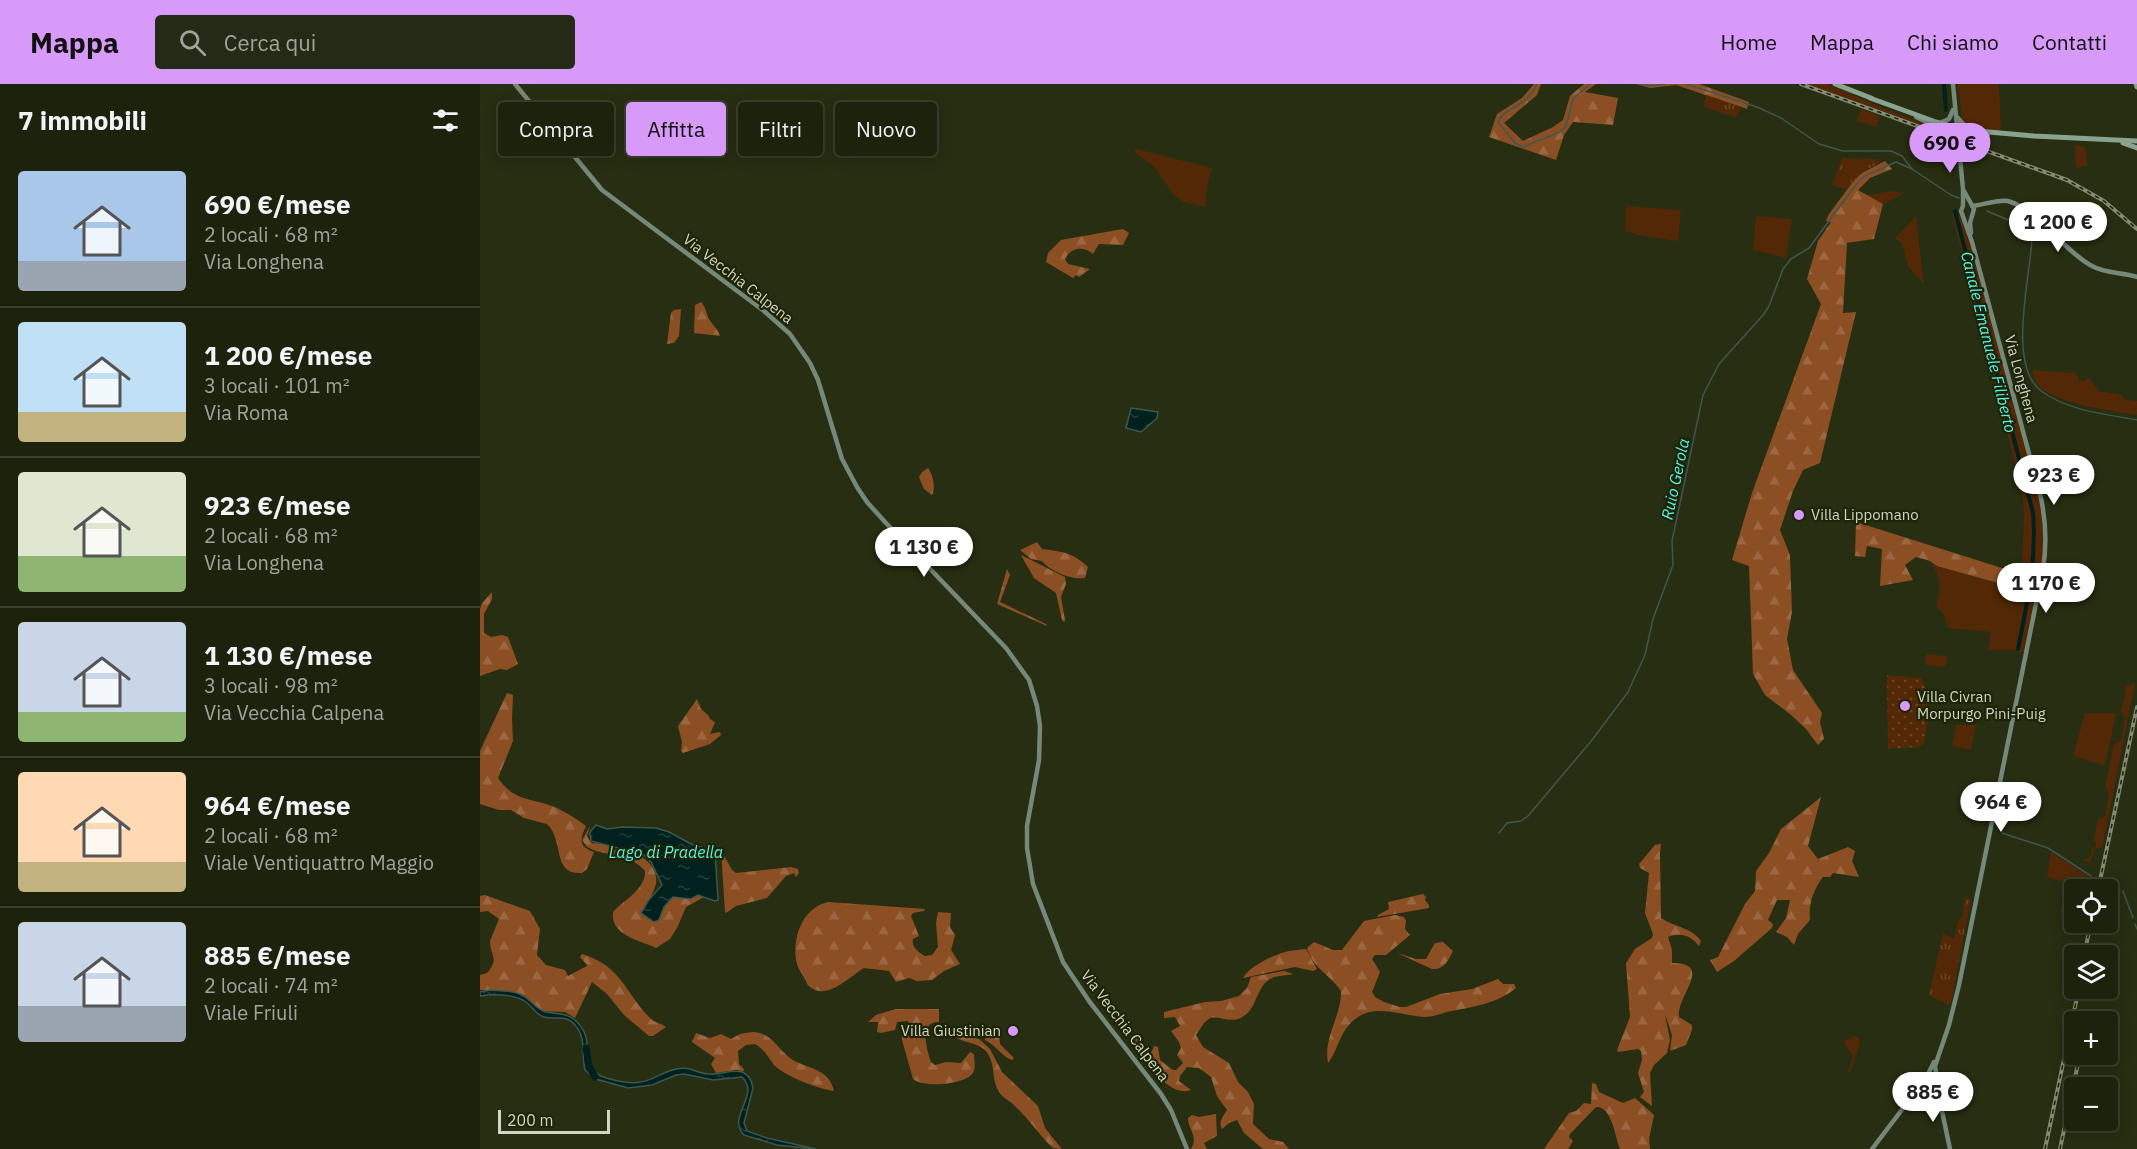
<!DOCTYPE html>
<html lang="it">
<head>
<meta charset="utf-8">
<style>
  body { margin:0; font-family:"IBM Plex Sans",sans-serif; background:#252a16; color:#f1f3f6; height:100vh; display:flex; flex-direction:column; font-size:22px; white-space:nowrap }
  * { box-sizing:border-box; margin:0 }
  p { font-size:20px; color:#a0a49d }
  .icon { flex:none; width:33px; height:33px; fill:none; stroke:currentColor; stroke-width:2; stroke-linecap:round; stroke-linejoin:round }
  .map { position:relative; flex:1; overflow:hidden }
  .panel { display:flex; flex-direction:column; background:#1d220d; width:480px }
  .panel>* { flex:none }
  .guide { position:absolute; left:18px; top:18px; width:570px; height:54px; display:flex; gap:12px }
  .controls { position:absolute; left:1584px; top:795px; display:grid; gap:12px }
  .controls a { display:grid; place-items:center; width:54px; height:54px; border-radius:6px; background:#1d220d; box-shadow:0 3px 15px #0003,0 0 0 2px #3b3f2e; font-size:30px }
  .scale { position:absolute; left:18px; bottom:15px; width:112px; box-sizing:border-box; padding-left:6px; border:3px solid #d0d5c4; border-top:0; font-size:16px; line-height:21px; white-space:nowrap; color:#d0d5c4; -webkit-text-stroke:4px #1e2407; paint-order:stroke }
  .price { position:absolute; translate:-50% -51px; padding:0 14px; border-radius:21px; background:#fff; color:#222; font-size:20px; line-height:39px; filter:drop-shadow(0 2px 3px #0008) }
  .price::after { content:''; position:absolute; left:50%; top:36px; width:18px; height:14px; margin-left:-9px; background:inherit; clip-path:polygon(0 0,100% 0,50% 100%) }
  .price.current { background:#d89af8; color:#111 }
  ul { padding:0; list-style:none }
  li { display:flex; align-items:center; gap:18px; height:150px; padding:0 18px }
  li+li { border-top:2px solid #3b3f2e }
  li span { display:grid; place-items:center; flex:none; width:168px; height:120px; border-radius:6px; color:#555 }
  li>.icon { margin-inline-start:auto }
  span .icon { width:72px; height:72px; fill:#fffc; stroke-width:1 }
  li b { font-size:26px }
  h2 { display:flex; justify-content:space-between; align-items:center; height:72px; padding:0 18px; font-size:26px }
  .chip { padding:0 21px; border-radius:6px; background:#1d220d; box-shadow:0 3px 15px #0003,0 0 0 2px #3b3f2e; font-size:21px; line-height:54px }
  .chip.current { background:#d89af8; color:#111 }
  header { display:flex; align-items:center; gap:36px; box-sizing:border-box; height:84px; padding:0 30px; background:#d89af8; color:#111 }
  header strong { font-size:28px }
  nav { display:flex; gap:33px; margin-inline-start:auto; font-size:21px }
  .search { width:420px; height:54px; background:#252a16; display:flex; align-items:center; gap:15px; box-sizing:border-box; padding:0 21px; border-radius:6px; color:#a0a49d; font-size:22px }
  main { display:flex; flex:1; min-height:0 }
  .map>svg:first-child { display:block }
</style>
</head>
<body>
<header>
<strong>Mappa</strong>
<div class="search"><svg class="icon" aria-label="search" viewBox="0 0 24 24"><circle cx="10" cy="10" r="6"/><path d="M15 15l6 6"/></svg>Cerca qui</div>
<nav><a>Home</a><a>Mappa</a><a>Chi siamo</a><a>Contatti</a></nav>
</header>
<main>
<section class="panel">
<h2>7 immobili<svg class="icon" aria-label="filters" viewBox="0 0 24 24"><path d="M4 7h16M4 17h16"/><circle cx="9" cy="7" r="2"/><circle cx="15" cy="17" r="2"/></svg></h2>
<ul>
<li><span style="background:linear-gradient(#a9c7e8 75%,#9aa5b1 0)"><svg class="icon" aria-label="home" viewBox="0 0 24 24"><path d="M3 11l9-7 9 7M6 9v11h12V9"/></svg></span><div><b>690 €/mese</b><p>2 locali · 68 m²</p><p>Via Longhena</p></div></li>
<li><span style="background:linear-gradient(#bfe0f5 75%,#c2b280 0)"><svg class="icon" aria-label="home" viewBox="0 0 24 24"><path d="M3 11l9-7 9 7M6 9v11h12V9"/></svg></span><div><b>1 200 €/mese</b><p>3 locali · 101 m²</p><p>Via Roma</p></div></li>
<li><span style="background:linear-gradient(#dfe7d0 70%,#8fb573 0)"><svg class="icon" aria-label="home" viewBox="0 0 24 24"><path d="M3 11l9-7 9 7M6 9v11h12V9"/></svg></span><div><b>923 €/mese</b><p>2 locali · 68 m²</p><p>Via Longhena</p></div></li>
<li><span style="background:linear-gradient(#c9d6e8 75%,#8fb573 0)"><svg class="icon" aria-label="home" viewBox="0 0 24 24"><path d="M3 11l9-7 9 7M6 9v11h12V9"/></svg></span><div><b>1 130 €/mese</b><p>3 locali · 98 m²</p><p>Via Vecchia Calpena</p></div></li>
<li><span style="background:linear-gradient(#ffd9b3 75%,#c2b280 0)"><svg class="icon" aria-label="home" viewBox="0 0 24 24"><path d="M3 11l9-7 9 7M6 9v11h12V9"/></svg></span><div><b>964 €/mese</b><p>2 locali · 68 m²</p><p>Viale Ventiquattro Maggio</p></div></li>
<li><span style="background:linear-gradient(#c9d6e8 70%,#9aa5b1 0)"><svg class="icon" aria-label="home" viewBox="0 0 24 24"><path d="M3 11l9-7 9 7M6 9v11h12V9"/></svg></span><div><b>885 €/mese</b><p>2 locali · 74 m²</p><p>Viale Friuli</p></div></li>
</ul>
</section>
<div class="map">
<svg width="1657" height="1065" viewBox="0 0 1657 1065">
  <defs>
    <pattern id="forest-firs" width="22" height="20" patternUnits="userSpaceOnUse" patternTransform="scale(1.5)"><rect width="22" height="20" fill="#8c4f24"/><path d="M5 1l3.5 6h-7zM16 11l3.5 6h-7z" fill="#9b6742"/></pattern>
    <pattern id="park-tufts" width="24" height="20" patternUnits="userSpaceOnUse" patternTransform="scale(1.5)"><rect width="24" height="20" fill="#522806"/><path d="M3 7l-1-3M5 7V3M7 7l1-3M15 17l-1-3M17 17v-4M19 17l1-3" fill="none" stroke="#6a4629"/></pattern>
    <pattern id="garden-dots" width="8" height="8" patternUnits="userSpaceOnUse" patternTransform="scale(1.5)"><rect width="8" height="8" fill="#522806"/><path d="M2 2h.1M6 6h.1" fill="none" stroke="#6a4629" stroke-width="1.8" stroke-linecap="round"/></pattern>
    <pattern id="water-ripples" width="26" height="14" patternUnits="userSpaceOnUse" patternTransform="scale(1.5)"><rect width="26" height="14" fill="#00211e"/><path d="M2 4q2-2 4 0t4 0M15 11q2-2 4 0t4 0" fill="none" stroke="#24403d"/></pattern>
  </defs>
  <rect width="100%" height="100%" fill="#272e11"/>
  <g fill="#522806">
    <polygon points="1327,0 1347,0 1401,23 1462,46 1461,48"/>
    <polygon points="1477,0 1519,0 1521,48 1490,42 1483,38"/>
    <polygon points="1381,25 1400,32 1396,43 1377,37"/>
    <polygon points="1595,60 1606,64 1607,82 1596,84"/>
    <polygon points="653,64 732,84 727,102 725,123 703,118 694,111 674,83 657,70"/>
    <polygon points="1412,107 1424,110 1403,120 1386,111"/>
    <polygon points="1146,122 1201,126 1198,157 1158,151 1145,147"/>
    <path d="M1476,127L1485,142L1561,414L1566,457L1546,568H1538L1536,566H1508L1511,548L1468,544L1464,531L1456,522C1462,504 1461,493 1450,477L1457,482L1543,505C1539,473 1547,441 1542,408L1472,130Z"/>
    <polygon points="1276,132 1312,135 1306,174 1273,166"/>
    <polygon points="1436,132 1444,200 1429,184 1422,160 1415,154"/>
    <path d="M1552,286L1595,289L1598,291V296L1606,297L1607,294L1610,295L1619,307L1642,311L1644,315L1657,317V331C1632,327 1578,320 1560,303C1555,299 1554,292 1552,286Z"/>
    <polygon points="1446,570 1467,572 1466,583 1445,581"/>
    <polygon points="1655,600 1622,765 1619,763 1614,767 1610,779 1604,777 1604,775 1610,774 1612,765 1615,765 1616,758 1613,758 1618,736 1625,732 1629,709 1625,703 1634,660 1641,656 1645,635 1641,627 1646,606 1644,601"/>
    <polygon points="1605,629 1636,629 1626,678 1623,681 1593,672"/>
    <polygon points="1476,641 1496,641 1491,666 1472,662"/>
    <polygon points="1571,768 1611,794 1607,805 1594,806 1594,830 1580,829 1587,799 1567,793"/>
    <polygon points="1375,952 1379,954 1380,959 1370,989 1368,988 1373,971 1363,958"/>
  </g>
  <g fill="url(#forest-firs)">
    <polygon points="1054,0 1061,0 1057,11 1024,39 1043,57 1073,43 1083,36 1090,12 1104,0 1116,0 1105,8 1138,14 1133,41 1093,38 1084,51 1076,76 1009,53 1017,30 1042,14"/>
    <polygon points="1156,0 1219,0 1269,18 1267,25 1196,1 1170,4"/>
    <polygon points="1405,77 1412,85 1390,94 1378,106 1403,120 1394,155 1367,159 1363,229 1376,228 1340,379 1323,386 1313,407 1300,446 1310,471 1312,528 1307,555 1313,586 1342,629 1340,638 1344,655 1338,661 1326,645 1310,630 1285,611 1273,590 1269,482 1252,476 1272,409 1341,220 1327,195 1338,157 1351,138 1346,137 1349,130 1375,95 1382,89"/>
    <path d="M643,145L649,149L643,161L619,160L613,170C604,162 591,163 585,175L588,180L610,185L599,193L596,191L593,194L566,178L568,169L581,156Z"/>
    <path d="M221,218C227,224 226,232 231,238C235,244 238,245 240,252L214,249L215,221Z"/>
    <polygon points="201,225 199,252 194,259 187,260 191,229 194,226"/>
    <path d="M448,384C453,390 456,405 452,411L444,405L439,393L442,388Z"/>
    <polygon points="1376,438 1541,490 1543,506 1457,482 1450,477 1436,473 1425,481 1433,496 1400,502 1402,465 1387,462 1385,473 1375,472"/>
    <path d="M557,458L562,465C583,468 592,468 608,483L605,494C592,496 571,488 562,477L551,475L540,466Z"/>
    <polygon points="541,471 585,493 586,500 581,513 585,536 584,538 582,536 576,509 554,494"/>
    <polygon points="527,485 530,491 520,518 566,540 567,542 517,520"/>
    <polygon points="12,508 12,515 4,530 4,549 11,553 22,551 28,553 38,580 27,586 20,585 0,592 0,525 2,519"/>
    <path d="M27,609L33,611L32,635L33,657L18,694C35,719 52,713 77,724C87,729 97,735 106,742C100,755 98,763 114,768L107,785L102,789C71,791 85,757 67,740L44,734L31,726H19L0,720V667Z"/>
    <polygon points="217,615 221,625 228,631 230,635 235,638 230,650 240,648 241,651 230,660 203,669 201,667 202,658 198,642"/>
    <path d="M1341,713L1328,762L1338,775L1368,763L1375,767L1372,777L1379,793L1353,789L1350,793H1343C1334,804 1328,821 1330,836L1318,850L1314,861L1307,853L1296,848L1306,834L1310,816H1297L1288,836L1293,840L1292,844L1254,877L1237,888L1230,876L1238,873L1265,820L1275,807L1276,787L1289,769L1301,745Z"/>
    <path d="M110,742L107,752L111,759L125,760L134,766C152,762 180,779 176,800C174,807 171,812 168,818C166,822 166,828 165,832L174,838C182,831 184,822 193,813L207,815L218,811L224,813L206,823L197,844L190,855L176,864C159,856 130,851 133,828C144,816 166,805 165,787C150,769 126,773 107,763L102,756Z"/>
    <path d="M1181,760L1180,769L1181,834C1194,843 1211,843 1221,857L1219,862C1211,851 1200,848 1188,853L1192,866V879C1235,879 1196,912 1199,933L1212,941V946L1206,961L1190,967L1192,951L1185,930L1190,956L1187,969L1174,981L1170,989L1172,1022L1160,1013L1164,1008L1158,989L1162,976L1161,967L1158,965L1138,968L1137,966L1150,933L1146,879L1155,865L1172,854L1173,850L1165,829L1169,789L1160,784L1159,780L1175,761Z"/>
    <polygon points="241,766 252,786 256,789 311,783 318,785 319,789 316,793 314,789 306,792 287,814 256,822 246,829 245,828"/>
    <polygon points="943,810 946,813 945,816 949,821 949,824 897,833 898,831 909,825 908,818"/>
    <path d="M5,811L50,827L60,845L57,871L66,881L85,886L88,892L107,882V881L100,873L102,870C142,882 145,909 170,934C175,939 181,939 186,943L173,952H169L144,931L127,910L112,898L95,934L85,928L63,927L38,909L0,906V891L7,889C20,874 10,872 10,857L19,835L8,827L0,828V812Z"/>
    <path d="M348,818L445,825L444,827L433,829L431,832L439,852L433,855C431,863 438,868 445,872L452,871L458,863L456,839L458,828L471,829L470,843L475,851L471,866L480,880L464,887L452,896L437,897L429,894L416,898L409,887L384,884C369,893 344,920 327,900C325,892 319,888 317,880C311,855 322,824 348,818Z"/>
    <path d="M915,831L924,833L926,837L925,845L930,851L906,871H895L892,875L900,888L892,908L895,913L904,918L920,923H926L960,910L992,905L1018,895L1023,900H1034L1036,904C1017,920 991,923 967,928C960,930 952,933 945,933C923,932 897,920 878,933C859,946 860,963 848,979C843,953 862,931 861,907C850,891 832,883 827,864L834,858L853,866H862L884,837Z"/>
    <path d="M963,858L973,867C968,877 964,886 952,885L917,869L936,875H946L955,859Z"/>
    <path d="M826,865L837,885L833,887L815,883L763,894C770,882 791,872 805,868C812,866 819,866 826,865Z"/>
    <path d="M804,887L813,890C805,892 797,891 790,895C774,905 778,928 758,935C747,938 740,932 730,934L724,939L716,951L723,963L749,979L758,998L768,1008L774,1020L773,1040L789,1055L803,1058L809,1065H783L764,1049L757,1036L749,1039L742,1045C738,1037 743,1033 747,1026L737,1012L731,993L719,984L707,983L700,992L699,997L711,1006C688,1015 657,970 654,951L658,952L660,960L668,970L671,969L674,962L678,963L680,976L693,986H696L703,979L697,971L701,964L699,958L691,947L700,942L695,933L684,934V928L725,918L741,917L759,912L767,904L771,893Z"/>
    <path d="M416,925H459V938C438,937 447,967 451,978L455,981L466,978L481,979L490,968L494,970C494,976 496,984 493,989C485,1001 444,1004 433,995L422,956V945L429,942L428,937L417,938L415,946L401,949L397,948L398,938H388L396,931Z"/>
    <path d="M509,941L519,948L520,960L534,974L532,976C521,972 516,961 505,956Z"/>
    <path d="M272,948C291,948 297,964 310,974C325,985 349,983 354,1007C339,1005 306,993 294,981C288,973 285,966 275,960L266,961L258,967L259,980L264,985L263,988L257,986L236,989L231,980L235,974L212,958L216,949L230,954L241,950L251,955L260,950Z"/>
    <path d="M476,950L499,955L510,965L522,988L558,1022L565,1044L582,1065L573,1064C559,1051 549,1035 535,1022C529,1016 522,1014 518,1006C511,993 516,978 505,966C496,958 484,959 475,953Z"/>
    <path d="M1112,999L1116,1000L1119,1008L1143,1019L1155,1014L1174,1031L1169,1055L1170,1065H1140C1135,1053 1132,1022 1116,1023L1090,1050L1089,1053L1093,1057L1088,1065H1064L1089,1029L1096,1027L1104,1019L1111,1020Z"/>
    <path d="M736,1030L737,1052L724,1059L727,1065H711C719,1053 708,1045 708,1034L712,1031L719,1033Z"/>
  </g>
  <g fill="url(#park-tufts)">
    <polygon points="1226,11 1261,23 1257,34 1224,23"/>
    <polygon points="1362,74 1399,75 1400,79 1382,88 1366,106 1352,101"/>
    <polygon points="1485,814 1491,816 1471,919 1468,921 1449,911 1463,849 1474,855 1478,837 1482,834"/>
  </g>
  <path fill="url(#garden-dots)" d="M1407,591L1441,594C1452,616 1449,637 1443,661L1438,663L1408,665Z"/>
  <g fill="url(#water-ripples)" stroke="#3e5750" stroke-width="1.5">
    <polygon points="651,324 678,328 677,334 661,348 646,344"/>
    <polygon points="116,741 127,745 142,743 176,744 189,748 211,760 235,768 238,816 235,817 218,811 211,815 193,813 184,823 179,836 174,838 161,829 168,817 182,801 171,778 164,771 111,757 110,748"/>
    <path d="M9,906C20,907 35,906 45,913C51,917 56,924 63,927C74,931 87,927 97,938C123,964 83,989 144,998C167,1002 176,990 196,985C211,982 215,989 228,990C245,992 268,976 273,1004L264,1039L267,1047L287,1054L336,1065L297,1061L264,1051C246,1033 281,1011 262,993L233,996L204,990L196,991L172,1001L148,1004L116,995L105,986C101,972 107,954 95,941C86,930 76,936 64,933C56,931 53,923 46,918C35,910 14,910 0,912V908Z"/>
  </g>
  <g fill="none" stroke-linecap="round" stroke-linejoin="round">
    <g stroke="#3e5750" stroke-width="1.5">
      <path d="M1057,0C1048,23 1024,23 1018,38L1035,59L1043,63L1080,48L1086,42L1093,15L1110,0"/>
      <polyline points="1160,0 1170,2 1185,0"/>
      <polyline points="1206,0 1277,23 1301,34 1339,60 1363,67 1411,67 1422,72 1432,85 1471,111 1479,114"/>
      <path d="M1507,127L1545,143L1552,153C1551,191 1527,279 1560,306C1587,327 1625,330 1657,336"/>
      <polyline points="1508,714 1510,701"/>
      <polyline points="1019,749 1027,739 1041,737 1048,732 1112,656 1148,608 1165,571 1173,535 1193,481 1192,457 1223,311 1239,280 1284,230 1289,222 1303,185 1311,175 1329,164 1378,98 1385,92 1416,78 1432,85"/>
      <polyline points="1522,749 1568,764 1611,792"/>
      <polyline points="1643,807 1653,834"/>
      <polyline points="1655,840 1657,845"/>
    </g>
    <g stroke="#00211e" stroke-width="4">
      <polyline points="1464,0 1466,26"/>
      <path d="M1475,127L1553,429C1557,476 1547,519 1538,565"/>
    </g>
    <polyline stroke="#00211e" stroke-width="7" points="106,964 109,982 115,993"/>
    <g stroke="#75897a" stroke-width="4.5">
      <polyline points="35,0 122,106 284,227 310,250 330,279 338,296 362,375 377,403 387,418 405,438 526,564 549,596 557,622 560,642 559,676 547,742 547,764 553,800 583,878 609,917 681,1010 691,1026 707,1065"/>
      <path d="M1436,33L1469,49C1474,57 1472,66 1480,73"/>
      <polyline points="1478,34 1484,41 1496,45"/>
      <polyline points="1462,38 1469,35 1473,26"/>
      <polyline points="1480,62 1487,53 1508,51"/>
      <polyline points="1484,107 1494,125 1490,139 1491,149"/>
      <path d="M1492,122C1502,121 1519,115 1528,117C1557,125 1585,168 1612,182C1626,190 1643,188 1657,193"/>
      <polyline points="1457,995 1458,1008 1470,1065"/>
      <path d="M1450,999L1457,995L1455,982L1469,941L1479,901L1563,485C1567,461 1566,438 1561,414L1492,158L1481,127L1483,122V105L1473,0"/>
      <polyline points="1392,1065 1446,994 1454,978"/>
    </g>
    <g stroke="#89a390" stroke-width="5">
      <polyline points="1355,0 1391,14"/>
      <polyline points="1656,0 1657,3"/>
      <polyline points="1390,14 1456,38 1486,46 1554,52 1657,57"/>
      <polyline points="1466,44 1489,50"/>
      <polyline points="1643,59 1657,64"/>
    </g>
    <defs>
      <g id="rail">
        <polyline points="1321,0 1587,96 1624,117 1657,145"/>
        <polyline points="1618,806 1657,623"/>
        <polyline points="1604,872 1611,838"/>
        <polyline points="1565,1065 1599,904"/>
        <polyline points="1580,1065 1600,970"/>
      </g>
    </defs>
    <use href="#rail" stroke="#848a73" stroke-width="4"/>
    <use href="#rail" stroke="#1e2407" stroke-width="1.5" stroke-dasharray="4.5" stroke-linecap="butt"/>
  </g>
  <g fill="#d89af8" stroke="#1e2407" stroke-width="2">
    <circle cx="1319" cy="431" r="6"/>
    <circle cx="1425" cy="622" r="6"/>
    <circle cx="533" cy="947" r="6"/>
  </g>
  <g text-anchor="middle" stroke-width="4.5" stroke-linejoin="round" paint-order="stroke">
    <g font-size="15" fill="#d0d5c4" stroke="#1e2407">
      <text transform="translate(258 195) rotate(38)" y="5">Via Vecchia Calpena</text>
      <text transform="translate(1541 295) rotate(75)" y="5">Via Longhena</text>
      <text transform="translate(645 942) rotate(53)" y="5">Via Vecchia Calpena</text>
    </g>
    <g font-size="15" fill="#d0d5c4" stroke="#1e2407" text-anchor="start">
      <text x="1331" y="436">Villa Lippomano</text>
      <text x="1437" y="618">Villa Civran<tspan x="1437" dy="17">Morpurgo Pini-Puig</tspan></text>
      <text x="521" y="952" text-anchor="end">Villa Giustinian</text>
    </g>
    <g font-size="16" font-style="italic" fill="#59f2e4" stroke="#1e2407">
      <text transform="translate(1509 258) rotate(76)" y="6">Canale Emanuele Filiberto</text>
      <text transform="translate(1195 395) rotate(-78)" y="6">Ruio Gerola</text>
      <text x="186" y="774">Lago di Pradella</text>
    </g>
  </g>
</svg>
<div class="controls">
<a><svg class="icon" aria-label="locate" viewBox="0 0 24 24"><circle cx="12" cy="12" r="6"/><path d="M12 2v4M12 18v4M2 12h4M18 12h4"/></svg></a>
<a><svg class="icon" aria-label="layers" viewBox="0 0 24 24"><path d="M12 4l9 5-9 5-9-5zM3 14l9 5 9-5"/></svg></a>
<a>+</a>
<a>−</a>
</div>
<div class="scale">200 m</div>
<b class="price current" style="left:1470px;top:90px">690 €</b>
<b class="price" style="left:1578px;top:169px">1 200 €</b>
<b class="price" style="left:1574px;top:422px">923 €</b>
<b class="price" style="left:444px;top:494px">1 130 €</b>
<b class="price" style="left:1566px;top:530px">1 170 €</b>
<b class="price" style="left:1521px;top:749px">964 €</b>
<b class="price" style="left:1453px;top:1039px">885 €</b>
<div class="guide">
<a class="chip">Compra</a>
<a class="chip current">Affitta</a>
<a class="chip">Filtri</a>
<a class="chip">Nuovo</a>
</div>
</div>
</main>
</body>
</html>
